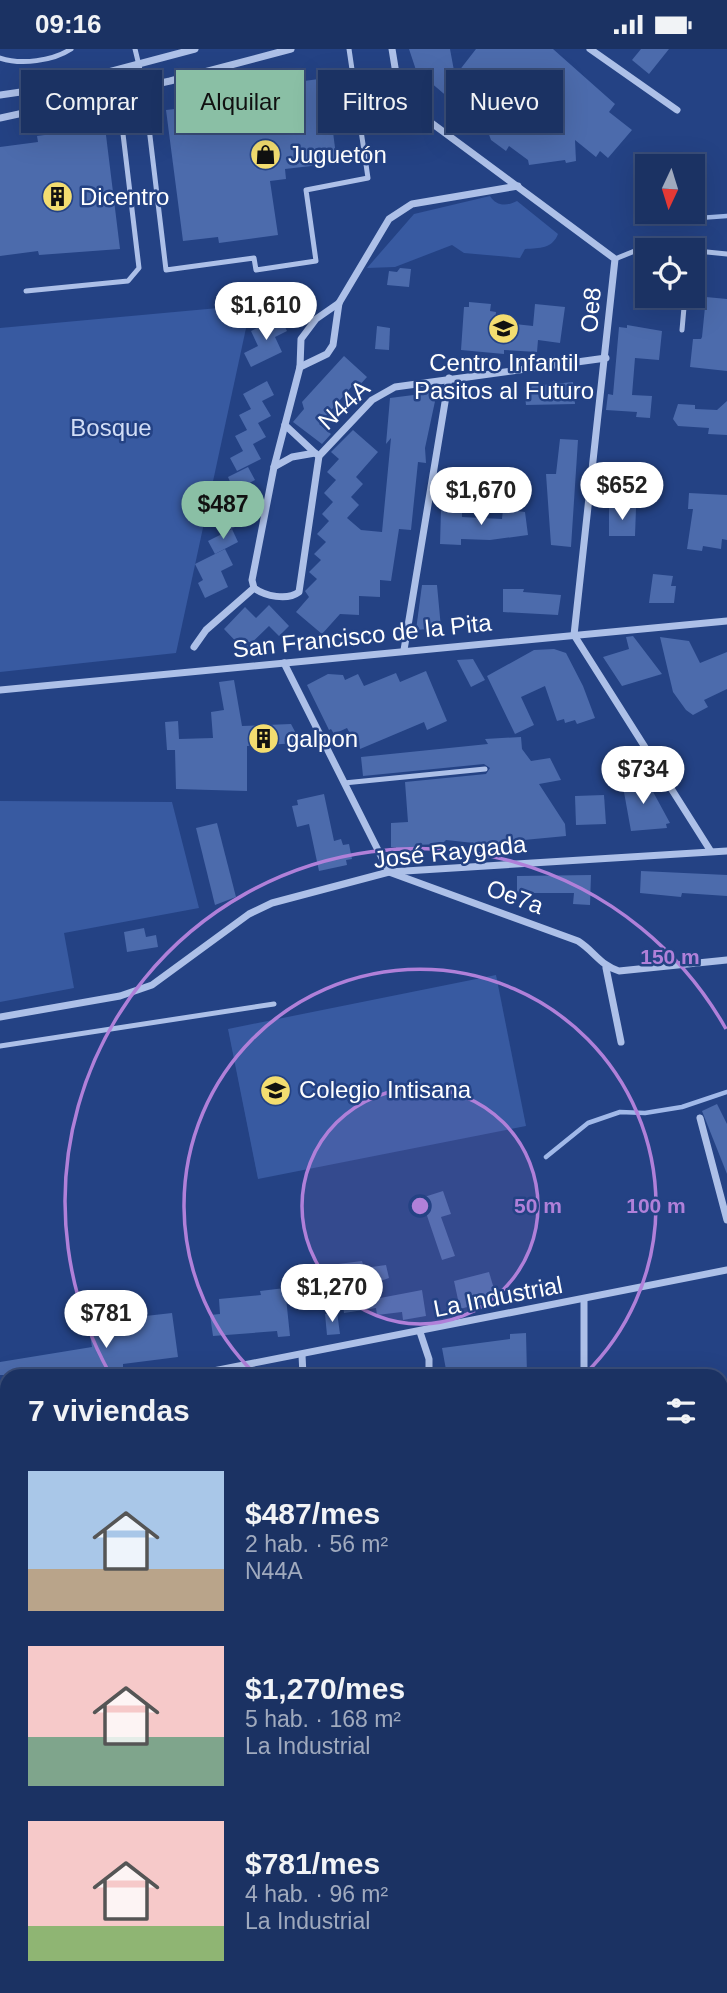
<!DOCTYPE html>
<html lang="es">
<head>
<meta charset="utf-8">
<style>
  body { margin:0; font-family:Arial,sans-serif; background:#243a69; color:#f1f3f6; height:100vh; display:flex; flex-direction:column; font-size:26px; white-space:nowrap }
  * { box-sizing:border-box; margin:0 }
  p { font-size:23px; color:#a0aabe }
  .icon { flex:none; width:38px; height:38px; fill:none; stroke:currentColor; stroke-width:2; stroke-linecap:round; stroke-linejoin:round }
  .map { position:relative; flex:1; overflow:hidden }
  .drawer { position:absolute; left:0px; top:1320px; width:728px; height:625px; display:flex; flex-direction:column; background:#1b3263; border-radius:21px 21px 0 0; box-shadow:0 7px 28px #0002,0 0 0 2px #394d78 }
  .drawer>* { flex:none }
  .top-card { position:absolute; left:21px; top:21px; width:686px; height:63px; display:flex; gap:14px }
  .needle { width:46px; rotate:184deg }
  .controls { position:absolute; left:635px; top:105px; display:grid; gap:14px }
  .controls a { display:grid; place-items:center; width:70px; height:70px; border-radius:0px; background:#1b3263; box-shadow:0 7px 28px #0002,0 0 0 2px #394d78; font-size:35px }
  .price { position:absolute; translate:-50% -60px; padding:0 16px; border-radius:24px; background:#fff; color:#222; font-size:23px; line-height:46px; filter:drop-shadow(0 2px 4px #0008) }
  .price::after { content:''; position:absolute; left:50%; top:42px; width:21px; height:16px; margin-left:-10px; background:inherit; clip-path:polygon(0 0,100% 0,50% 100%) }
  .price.selected { background:#8abfa5; color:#111 }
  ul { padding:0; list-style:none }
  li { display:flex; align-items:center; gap:21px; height:175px; padding:0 28px }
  li span { display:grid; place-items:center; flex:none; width:196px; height:140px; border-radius:0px; color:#555 }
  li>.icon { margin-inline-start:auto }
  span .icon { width:84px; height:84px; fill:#fffc; stroke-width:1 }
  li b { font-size:30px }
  h2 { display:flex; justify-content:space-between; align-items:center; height:84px; padding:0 28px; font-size:30px }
  .chip { padding:0 24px; border-radius:0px; background:#1b3263; box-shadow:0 7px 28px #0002,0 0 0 2px #394d78; font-size:24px; line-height:63px }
  .chip.selected { background:#8abfa5; color:#111 }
  .status { display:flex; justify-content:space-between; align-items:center; height:49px; padding:0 35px; background:#1b3263; direction:ltr }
  .status svg { height:19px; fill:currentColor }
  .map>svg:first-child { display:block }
</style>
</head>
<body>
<div class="status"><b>09:16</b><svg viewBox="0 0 49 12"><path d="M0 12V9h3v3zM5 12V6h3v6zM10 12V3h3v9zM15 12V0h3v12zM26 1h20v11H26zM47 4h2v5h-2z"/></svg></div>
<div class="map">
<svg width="727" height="1944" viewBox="0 0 727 1944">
  <rect width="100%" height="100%" fill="#244284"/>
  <g fill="#385aa1">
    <path d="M490,147C497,158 507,157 517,152L558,185C552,200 540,199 525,200L520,209L464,204L452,196L395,218L367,219L414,165Z"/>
    <polygon points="251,256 176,604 0,623 0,279"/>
    <polygon points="0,752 172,753 199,859 64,884 74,939 0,953"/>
    <polygon points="496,926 526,1077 258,1130 228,980"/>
    <polygon points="0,1741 7,1743 7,1823 0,1823"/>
    <polygon points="287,1937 536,1937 542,1944 287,1944"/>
  </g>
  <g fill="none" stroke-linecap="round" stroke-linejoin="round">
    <g stroke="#a1b9e9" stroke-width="4.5">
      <polyline points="685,170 727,167"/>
      <polyline points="546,1108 588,1074 620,1063 645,1064 682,1058 727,1043"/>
      <polyline points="0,1817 7,1815"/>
      <polyline points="244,1937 252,1944"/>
    </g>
  </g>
  <g fill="#4c6bac">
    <polygon points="409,0 450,0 455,27 476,0 553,0 615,55 609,63 632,81 608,109 600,102 596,108 575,91 576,112 566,114 565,111 529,116 528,111 509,97 506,102 491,91 478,56 470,67 416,21"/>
    <polygon points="641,0 669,0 649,25 632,11"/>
    <polygon points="326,29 337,114 285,120 286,130 270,132 278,186 219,194 218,188 183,192 166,61 226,54 225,50 258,46 257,42 276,39 275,36"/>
    <polygon points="105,78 120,200 39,206 38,202 0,207 0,98 38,93 37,87"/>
    <polygon points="647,203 648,242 635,240 636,231 633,231 638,206"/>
    <polygon points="400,219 411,220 409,238 387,236 389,222 397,223"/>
    <polygon points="706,248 727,250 727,322 690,318 693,290 701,290 702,288"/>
    <polygon points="469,253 491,255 490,262 496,263 495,273 533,277 535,255 565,258 560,294 538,291 537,303 504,301 504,305 461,301 464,258 469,258"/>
    <polygon points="280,268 287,282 275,288 282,303 251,318 244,304 258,297 251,282"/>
    <polygon points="627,276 662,282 659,311 635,309 632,346 652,347 650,369 636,368 637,363 606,361 608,345 613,346 619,278 627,279"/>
    <polygon points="377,277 390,279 389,301 375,300"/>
    <polygon points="344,307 367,328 357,339 353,336 319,375 331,385 322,395 293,373 304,360 302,353"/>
    <polygon points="267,332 274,346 262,352 271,367 258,374 266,388 253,395 261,410 237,422 230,409 243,402 235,387 247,381 239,366 251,360 243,345"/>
    <polygon points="573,333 575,355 526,356 524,338"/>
    <polygon points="437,343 425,399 426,414 418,413 411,481 399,480 391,532 380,531 380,548 359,547 359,566 340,565 322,585 296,563 309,548 305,542 317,530 309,523 321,511 314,505 326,493 317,485 329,472 322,465 333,453 324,444 336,431 327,423 339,410 331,403 353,381 378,403 356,428 363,435 351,448 359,456 347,469 361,481 382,483 391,389 386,395 390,349"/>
    <polygon points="727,352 727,386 708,385 709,379 678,377 673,370 678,355 695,356 695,360 717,361"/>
    <polygon points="560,390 578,391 571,498 551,496 546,425 556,425"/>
    <polygon points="248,418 255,431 234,442 228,428"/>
    <polygon points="244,439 251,452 228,464 220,450"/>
    <polygon points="689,444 727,446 727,491 722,490 721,500 703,497 702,502 687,500 693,460 688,460"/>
    <polygon points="238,459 245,473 221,485 214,471"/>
    <polygon points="609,459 636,459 635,487 609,487"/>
    <polygon points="503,460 525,463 528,486 490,491 461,490 461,496 440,495 441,461 462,462 462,468 502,470"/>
    <polygon points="232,480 238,493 215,505 208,492"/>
    <polygon points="225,500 233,516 221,522 228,538 205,549 198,534 203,531 195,515"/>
    <polygon points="653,525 673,527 671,537 676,537 674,554 649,554"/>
    <polygon points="422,536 437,536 441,579 416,581"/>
    <polygon points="503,540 524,540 523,543 561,546 558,566 503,563"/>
    <polygon points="269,556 289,577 279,587 269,577 244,601 224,580 245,558 256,569"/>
    <polygon points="633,587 662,625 622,637 603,608 629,600 626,588"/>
    <polygon points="660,588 689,592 700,614 727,603 727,640 704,651 708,658 693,666 686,661 673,643"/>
    <polygon points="554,600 566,604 583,637 595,669 577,675 575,671 565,674 564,670 557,672 545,637 521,648 534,676 515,685 487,627 534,601"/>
    <polygon points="473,610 485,631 471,638 457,611"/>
    <polygon points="426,622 447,672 427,681 424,673 360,700 359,691 354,692 347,679 334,685 331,680 329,681 307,636 328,625 343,626 345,631 358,625 364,637 396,624 400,633"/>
    <polygon points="234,631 242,677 291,675 301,694 247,697 247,742 176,740 175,701 167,701 165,673 178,672 179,690 213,689 211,663 224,661 219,633"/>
    <polygon points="521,688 522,700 531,712 550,709 561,731 539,735 565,775 566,787 483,795 446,791 442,795 415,796 415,802 396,802 396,798 391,798 391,774 408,773 405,733 486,725 490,719 484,715 363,727 361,708 488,695 485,690"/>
    <polygon points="645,728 670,774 666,775 667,779 631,782 622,732"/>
    <polygon points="324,745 334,792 341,790 343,796 349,795 352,810 346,811 347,816 319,822 309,775 297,778 292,757 298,756 297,751"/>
    <polygon points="604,746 606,775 576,776 575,747"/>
    <polygon points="217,774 236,848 215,856 196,779"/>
    <polygon points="641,822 727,826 727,847 682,844 681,848 640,844"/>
    <polygon points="591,826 590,856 573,855 574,844 517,844 517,827"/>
    <polygon points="144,879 146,888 156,886 158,898 127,903 124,883"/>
    <polygon points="717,1055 727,1075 727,1125 702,1062"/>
    <polygon points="443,1142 451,1165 441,1168 455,1207 442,1211 421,1149"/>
    <polygon points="362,1212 364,1219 386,1216 389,1229 375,1234 380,1249 422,1241 426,1267 403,1271 402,1263 377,1266 376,1259 344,1264 338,1215"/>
    <polygon points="489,1223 497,1250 460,1260 454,1232"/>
    <polygon points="285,1239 290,1287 278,1288 277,1282 213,1287 210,1266 220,1265 219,1250 261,1246 260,1242"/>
    <polygon points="337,1263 340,1285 327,1286 325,1265"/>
    <polygon points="172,1264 178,1308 123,1315 123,1318 83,1324 84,1326 0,1326 0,1313 92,1298 90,1286 121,1281 119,1270"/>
    <polygon points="526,1284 527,1326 447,1326 442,1299 510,1290 510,1285"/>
  </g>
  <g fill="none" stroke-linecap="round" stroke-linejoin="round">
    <g stroke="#adc0e8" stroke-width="2.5" stroke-dasharray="3.5 5" stroke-linecap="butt">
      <polyline points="367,1937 371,1944"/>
      <polyline points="472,1937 477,1944"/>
      <polyline points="407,1944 413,1937"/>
    </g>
    <g stroke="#adc0e8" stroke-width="5">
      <polyline points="135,0 144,37 166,221 254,209 256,221 316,212 306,141 368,129 349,0"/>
      <path d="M0,9C21,16 53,12 71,0"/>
      <polyline points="615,210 647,197 727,205"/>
      <polyline points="26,242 128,232 139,219 118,43"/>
      <polyline points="682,281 685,247"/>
      <polyline points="344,734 485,720"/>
      <polyline points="0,997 274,955"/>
      <polyline points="537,1937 634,1943"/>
    </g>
    <g stroke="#adc0e8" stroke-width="7">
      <polyline points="392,0 399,43 414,61 615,210 574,586 710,801"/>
      <polyline points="590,0 677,61"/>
      <polyline points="0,46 48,39 195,0"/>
      <polyline points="0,69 170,32 291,0"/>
      <path d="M339,254L316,270L301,290L300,318L274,418L252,531L254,539C265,547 287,552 299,543L319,407L372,351L395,338L606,309"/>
      <polyline points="300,318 327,305 333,296 339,254 389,170 412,155 518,137"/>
      <polyline points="285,376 315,404"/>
      <polyline points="274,418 292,408 315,404 319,407"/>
      <polyline points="194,598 206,581 254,539"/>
      <polyline points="404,601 449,329"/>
      <path d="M284,614L389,823L578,892C594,902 601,917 619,922L727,911"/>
      <polyline points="0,641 727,572"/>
      <polyline points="606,919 621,993"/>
      <polyline points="0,968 120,947 152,936 249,865 272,854 389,823 727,802"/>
      <polyline points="700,1069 727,1171"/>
      <polyline points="420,1283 429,1310 429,1326"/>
      <polyline points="302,1306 303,1326"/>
      <polyline points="193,1326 727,1221"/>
      <polyline points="584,1326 584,1251"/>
      <polyline points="0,1363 7,1361"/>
      <polyline points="721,1428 727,1414"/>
      <polyline points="0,1619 7,1619"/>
      <polyline points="721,1745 727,1750"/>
      <polyline points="182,1944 182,1937"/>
      <polyline points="536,1944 536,1937"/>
    </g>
  </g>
  <circle cx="420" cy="1157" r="118" fill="#b080d9" fill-opacity=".12"/>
  <g fill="none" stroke="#b080d9" stroke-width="3.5">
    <circle cx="420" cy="1157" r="118"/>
    <path d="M255 1325A236 236 0 1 1 585 1325"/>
    <path d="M110 1325A353 353 0 0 1 726 980"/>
  </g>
  <defs>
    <symbol id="shop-disc" viewBox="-11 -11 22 22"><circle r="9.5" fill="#f3dd70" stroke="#244284"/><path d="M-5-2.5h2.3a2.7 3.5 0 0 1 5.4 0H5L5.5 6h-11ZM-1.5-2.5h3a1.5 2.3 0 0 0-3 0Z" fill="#111"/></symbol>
    <symbol id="building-disc" viewBox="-11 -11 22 22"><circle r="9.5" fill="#f3dd70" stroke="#244284"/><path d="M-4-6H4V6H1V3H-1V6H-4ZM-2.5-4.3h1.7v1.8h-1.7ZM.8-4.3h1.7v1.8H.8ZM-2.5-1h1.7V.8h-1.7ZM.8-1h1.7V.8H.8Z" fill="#111"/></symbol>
    <symbol id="school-disc" viewBox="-11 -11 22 22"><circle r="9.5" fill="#f3dd70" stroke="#244284"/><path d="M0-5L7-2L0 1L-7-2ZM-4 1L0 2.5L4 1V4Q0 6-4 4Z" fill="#111"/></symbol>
    <symbol id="university-disc" viewBox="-11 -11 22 22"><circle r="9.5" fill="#f3dd70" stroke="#244284"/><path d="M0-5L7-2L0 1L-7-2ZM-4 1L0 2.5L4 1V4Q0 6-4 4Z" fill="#111"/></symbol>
  </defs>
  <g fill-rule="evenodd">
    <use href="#shop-disc" x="248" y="88" width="35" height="35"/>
    <use href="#building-disc" x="40" y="130" width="35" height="35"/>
    <use href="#school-disc" x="486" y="262" width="35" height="35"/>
    <use href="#building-disc" x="246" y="672" width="35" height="35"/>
    <use href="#university-disc" x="258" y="1024" width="35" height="35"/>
  </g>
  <g text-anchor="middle" stroke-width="5" stroke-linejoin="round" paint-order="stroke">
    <g font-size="24" fill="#fff" stroke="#244284" text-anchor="start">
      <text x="288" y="114">Juguetón</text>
      <text x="80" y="156">Dicentro</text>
      <text x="504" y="322" text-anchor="middle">Centro Infantil<tspan x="504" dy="28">Pasitos al Futuro</tspan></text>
      <text x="286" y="698">galpon</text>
      <text x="299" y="1049">Colegio Intisana</text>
    </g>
    <g font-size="24" fill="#fff" stroke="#244284">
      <text transform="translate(591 261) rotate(-85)" y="8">Oe8</text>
      <text transform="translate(344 356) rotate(-43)" y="8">N44A</text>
      <text transform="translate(362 587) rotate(-6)" y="8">San Francisco de la Pita</text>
      <text transform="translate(450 803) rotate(-6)" y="8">José Raygada</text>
      <text transform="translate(515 848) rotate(20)" y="8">Oe7a</text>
      <text transform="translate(498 1248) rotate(-11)" y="8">La Industrial</text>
    </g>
    <g font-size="24" fill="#d1ddf6" stroke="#244284">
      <text x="111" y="387">Bosque</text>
    </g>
  </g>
  <circle cx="420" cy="1157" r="10" fill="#b080d9" stroke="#244284" stroke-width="3.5"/>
  <g font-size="21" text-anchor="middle" font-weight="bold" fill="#b080d9" stroke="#244284" stroke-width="5" stroke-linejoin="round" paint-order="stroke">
    <text x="670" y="915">150 m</text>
    <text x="538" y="1164">50 m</text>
    <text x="656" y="1164">100 m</text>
  </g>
</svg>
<div class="controls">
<a><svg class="needle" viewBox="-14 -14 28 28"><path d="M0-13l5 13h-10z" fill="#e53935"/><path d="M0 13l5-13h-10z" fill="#a0aabe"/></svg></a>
<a><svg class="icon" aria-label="locate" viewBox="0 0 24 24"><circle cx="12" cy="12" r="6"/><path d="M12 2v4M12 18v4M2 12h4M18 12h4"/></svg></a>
</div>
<b class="price" style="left:266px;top:293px">$1,610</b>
<b class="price" style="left:622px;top:473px">$652</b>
<b class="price" style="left:481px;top:478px">$1,670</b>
<b class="price selected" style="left:223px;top:492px">$487</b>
<b class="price" style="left:643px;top:757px">$734</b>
<b class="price" style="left:332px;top:1275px">$1,270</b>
<b class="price" style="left:106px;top:1301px">$781</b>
<div class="top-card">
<a class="chip">Comprar</a>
<a class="chip selected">Alquilar</a>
<a class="chip">Filtros</a>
<a class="chip">Nuevo</a>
</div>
<section class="drawer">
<h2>7 viviendas<svg class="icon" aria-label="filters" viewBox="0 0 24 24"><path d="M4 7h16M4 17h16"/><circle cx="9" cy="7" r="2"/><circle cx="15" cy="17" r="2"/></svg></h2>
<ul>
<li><span style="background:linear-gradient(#a9c7e8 70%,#b9a48a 0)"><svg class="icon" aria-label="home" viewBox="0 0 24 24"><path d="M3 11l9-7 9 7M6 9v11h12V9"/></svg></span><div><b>$487/mes</b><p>2 hab. · 56 m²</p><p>N44A</p></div></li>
<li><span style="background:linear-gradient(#f6c9c9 65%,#7fa58c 0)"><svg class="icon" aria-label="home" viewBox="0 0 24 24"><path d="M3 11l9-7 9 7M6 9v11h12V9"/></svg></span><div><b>$1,270/mes</b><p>5 hab. · 168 m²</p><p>La Industrial</p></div></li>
<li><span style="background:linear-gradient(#f6c9c9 75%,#8fb573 0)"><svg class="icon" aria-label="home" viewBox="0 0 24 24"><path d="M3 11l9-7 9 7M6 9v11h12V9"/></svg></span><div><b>$781/mes</b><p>4 hab. · 96 m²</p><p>La Industrial</p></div></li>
</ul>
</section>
</div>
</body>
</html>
